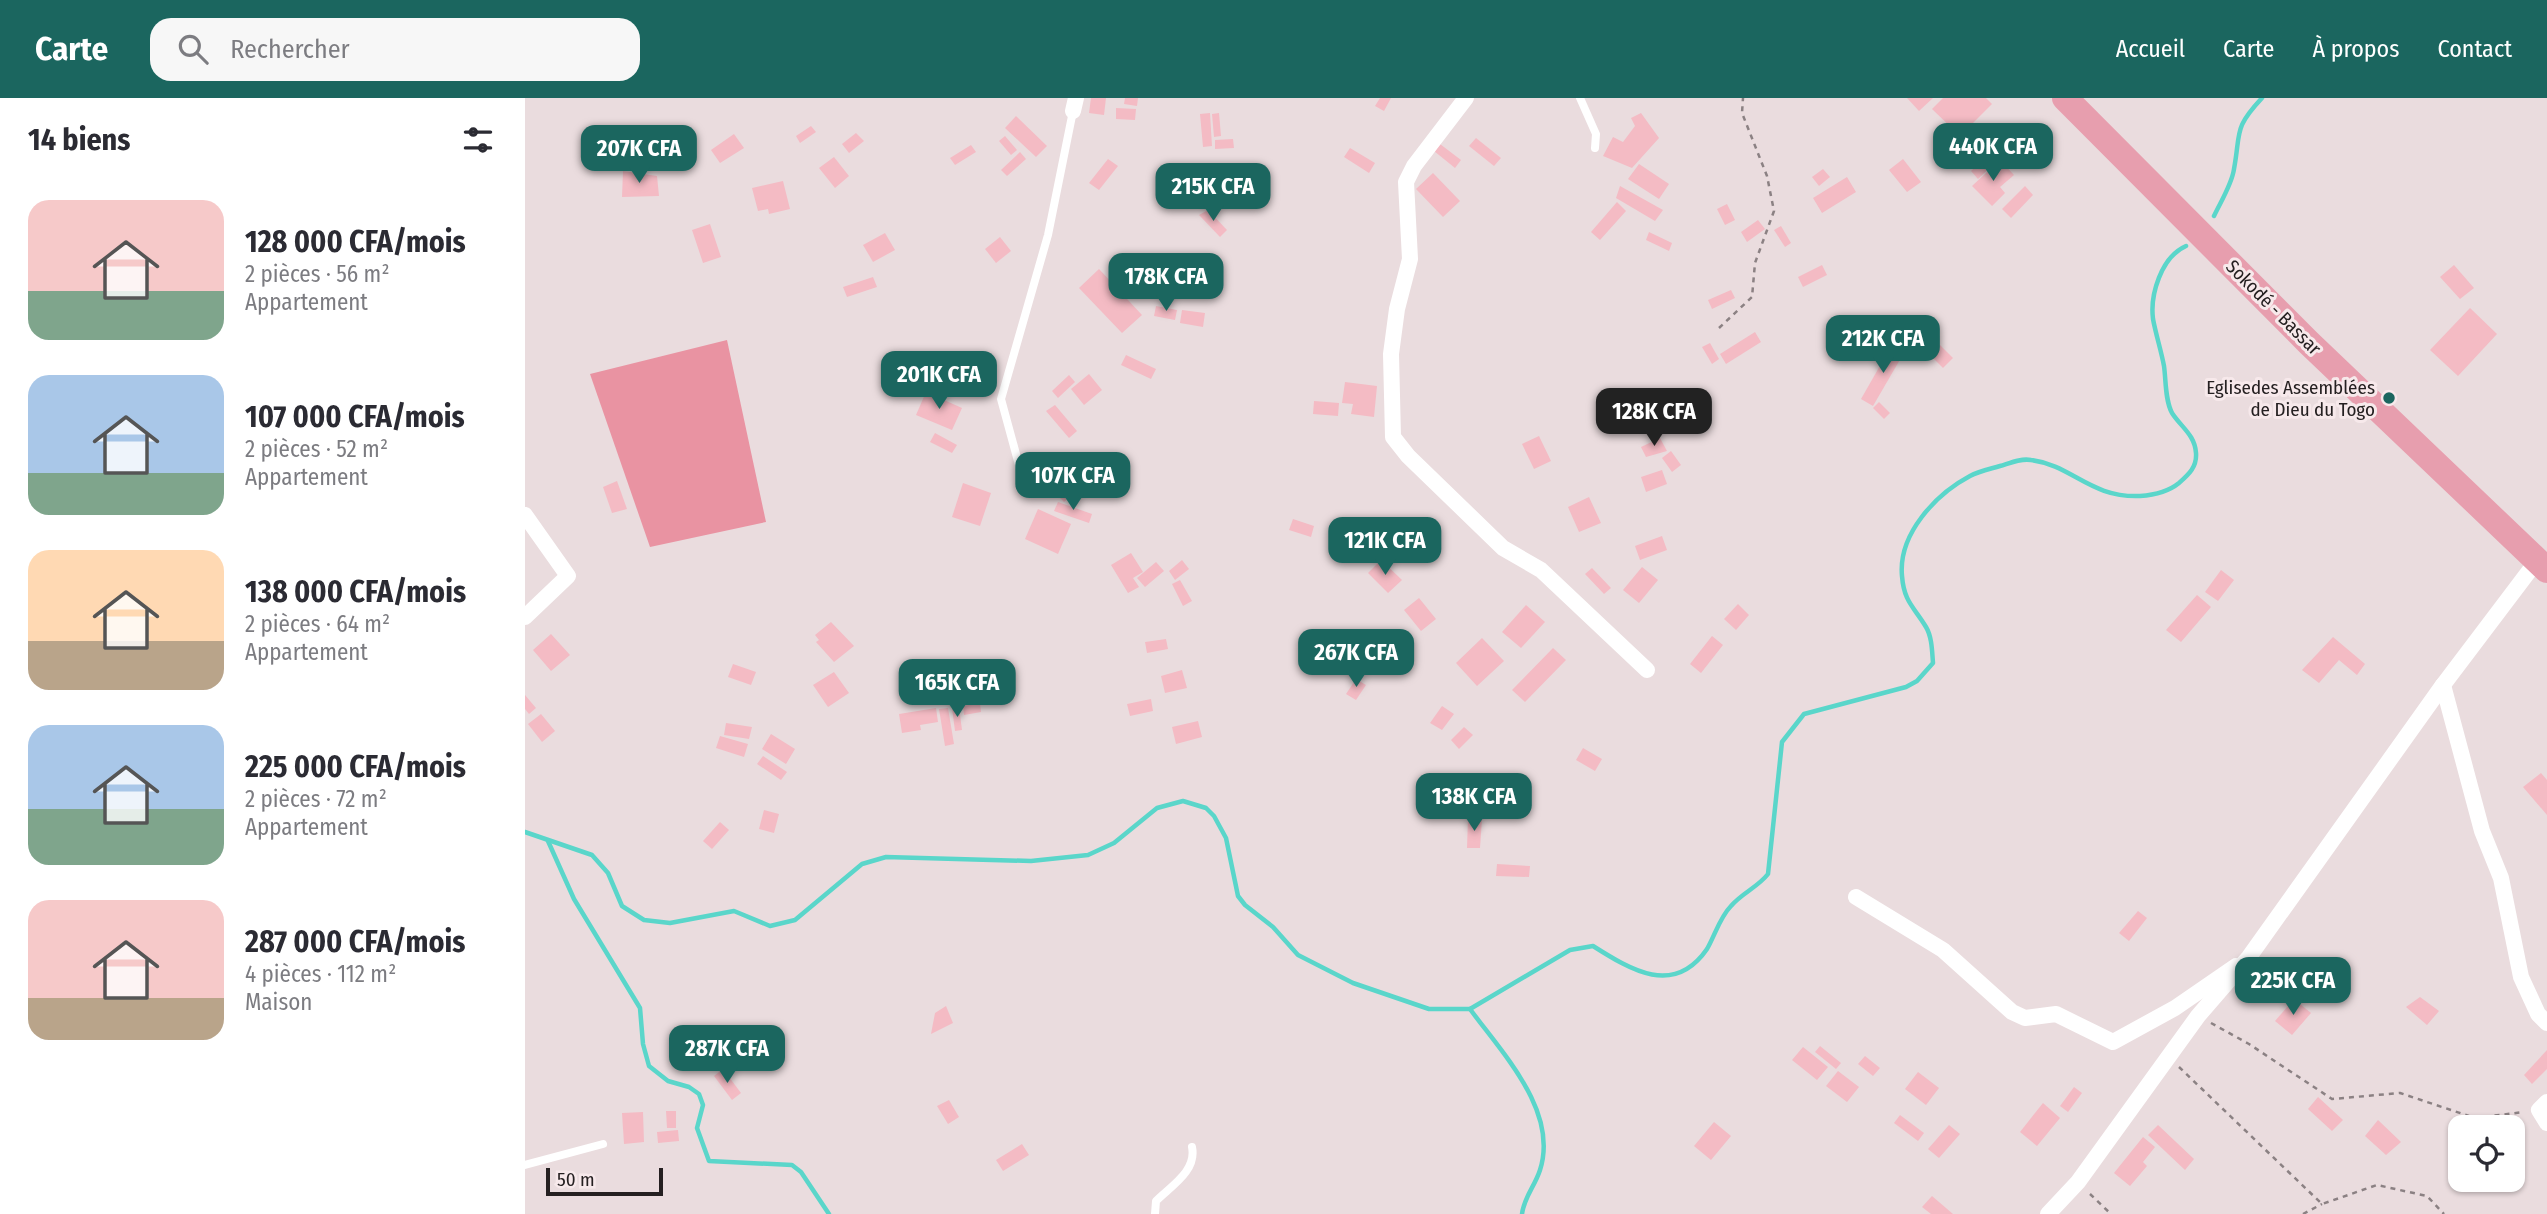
<!DOCTYPE html>
<html lang="fr">
<head>
<meta charset="utf-8">
<style>
  body { margin:0; font-family:"Fira Sans Condensed",sans-serif; background:#f7f7f7; color:#2b2b33; height:100vh; display:flex; flex-direction:column; font-size:26px; white-space:nowrap }
  * { box-sizing:border-box; margin:0 }
  p { font-size:23px; color:#7c7c81 }
  .icon { flex:none; width:38px; height:38px; fill:none; stroke:currentColor; stroke-width:2; stroke-linecap:round; stroke-linejoin:round }
  .map { position:relative; flex:1; overflow:hidden }
  .details { display:flex; flex-direction:column; background:#fff; width:525px }
  .details>* { flex:none }
  .tools { position:absolute; left:1923px; top:1017px; display:grid; gap:14px }
  .tools a { display:grid; place-items:center; width:77px; height:77px; border-radius:14px; background:#fff; box-shadow:0 2px 5px #0004; font-size:35px }
  .scale { position:absolute; left:21px; bottom:18px; width:117px; box-sizing:border-box; padding-left:7px; border:4px solid #252021; border-top:0; font-size:19px; line-height:24px; white-space:nowrap; color:#252021; -webkit-text-stroke:5px #f7e9eb; paint-order:stroke }
  .price { position:absolute; translate:-50% -60px; padding:0 16px; border-radius:14px; background:#1b665f; color:#fff; font-size:23px; line-height:46px; filter:drop-shadow(0 2px 4px #0008) }
  .price::after { content:''; position:absolute; left:50%; top:42px; width:21px; height:16px; margin-left:-10px; background:inherit; clip-path:polygon(0 0,100% 0,50% 100%) }
  .price.active { background:#222; color:#fff }
  ul { padding:0; list-style:none }
  li { display:flex; align-items:center; gap:21px; height:175px; padding:0 28px }
  li span { display:grid; place-items:center; flex:none; width:196px; height:140px; border-radius:21px; color:#555 }
  li>.icon { margin-inline-start:auto }
  span .icon { width:84px; height:84px; fill:#fffc; stroke-width:1 }
  li b { font-size:30px }
  h2 { display:flex; justify-content:space-between; align-items:center; height:84px; padding:0 28px; font-size:30px }
  header { display:flex; align-items:center; gap:42px; box-sizing:border-box; height:98px; padding:0 35px; background:#1b665f; color:#fff }
  header strong { font-size:33px }
  nav { display:flex; gap:38px; margin-inline-start:auto; font-size:24px }
  .search { width:490px; height:63px; background:#f7f7f7; display:flex; align-items:center; gap:18px; box-sizing:border-box; padding:0 24px; border-radius:21px; color:#7c7c81; font-size:26px }
  main { display:flex; flex:1; min-height:0 }
  .map>svg:first-child { display:block }
</style>
</head>
<body>
<header>
<strong>Carte</strong>
<div class="search"><svg class="icon" aria-label="search" viewBox="0 0 24 24"><circle cx="10" cy="10" r="6"/><path d="M15 15l6 6"/></svg>Rechercher</div>
<nav><a>Accueil</a><a>Carte</a><a>À propos</a><a>Contact</a></nav>
</header>
<main>
<section class="details">
<h2>14 biens<svg class="icon" aria-label="filters" viewBox="0 0 24 24"><path d="M4 7h16M4 17h16"/><circle cx="9" cy="7" r="2"/><circle cx="15" cy="17" r="2"/></svg></h2>
<ul>
<li><span style="background:linear-gradient(#f6c9c9 65%,#7fa58c 0)"><svg class="icon" aria-label="home" viewBox="0 0 24 24"><path d="M3 11l9-7 9 7M6 9v11h12V9"/></svg></span><div><b>128 000 CFA/mois</b><p>2 pièces · 56 m²</p><p>Appartement</p></div></li>
<li><span style="background:linear-gradient(#a9c7e8 70%,#7fa58c 0)"><svg class="icon" aria-label="home" viewBox="0 0 24 24"><path d="M3 11l9-7 9 7M6 9v11h12V9"/></svg></span><div><b>107 000 CFA/mois</b><p>2 pièces · 52 m²</p><p>Appartement</p></div></li>
<li><span style="background:linear-gradient(#ffd9b3 65%,#b9a48a 0)"><svg class="icon" aria-label="home" viewBox="0 0 24 24"><path d="M3 11l9-7 9 7M6 9v11h12V9"/></svg></span><div><b>138 000 CFA/mois</b><p>2 pièces · 64 m²</p><p>Appartement</p></div></li>
<li><span style="background:linear-gradient(#a9c7e8 60%,#7fa58c 0)"><svg class="icon" aria-label="home" viewBox="0 0 24 24"><path d="M3 11l9-7 9 7M6 9v11h12V9"/></svg></span><div><b>225 000 CFA/mois</b><p>2 pièces · 72 m²</p><p>Appartement</p></div></li>
<li><span style="background:linear-gradient(#f6c9c9 70%,#b9a48a 0)"><svg class="icon" aria-label="home" viewBox="0 0 24 24"><path d="M3 11l9-7 9 7M6 9v11h12V9"/></svg></span><div><b>287 000 CFA/mois</b><p>4 pièces · 112 m²</p><p>Maison</p></div></li>
</ul>
</section>
<div class="map">
<svg width="2022" height="1116" viewBox="0 0 2022 1116">
  <rect width="100%" height="100%" fill="#eadcde"/>
  <polygon fill="#e993a2" points="202,242 241,424 125,449 65,276"/>
  <g fill="none" stroke-linecap="round" stroke-linejoin="round">
    <g stroke="#5ad6ca" stroke-width="4.5">
      <path d="M1689,118C1696,103 1707,86 1709,71C1716,34 1708,31 1737,0"/>
      <path d="M0,734L67,757L83,775L97,808L119,822L145,825L209,813L245,828L270,822L337,766L361,759L506,763L563,757L589,745L632,710L658,703L681,710L689,718L701,740L713,798L720,807L748,829L773,857L828,885L904,911H945L1045,852L1068,848C1106,872 1149,899 1182,851C1190,837 1195,819 1206,808C1217,795 1233,789 1243,776L1257,644L1279,616L1381,589L1392,583L1408,565C1407,553 1407,539 1401,529C1389,509 1379,504 1377,478C1373,436 1411,396 1445,378C1454,373 1465,371 1475,368C1485,365 1496,360 1506,362C1547,367 1565,400 1615,398C1629,397 1643,394 1654,385C1664,376 1672,369 1671,355C1670,337 1656,329 1647,315C1640,302 1641,282 1639,268C1636,252 1631,237 1628,221C1625,197 1636,159 1661,148"/>
      <polyline points="23,743 49,801 115,910 118,946 124,968 143,983 164,989 174,996 178,1007 172,1030 184,1063 267,1067 276,1074 304,1116"/>
      <path d="M945,911C977,955 1034,1013 1015,1072C1010,1088 999,1099 997,1116"/>
    </g>
  </g>
  <g fill="#f4bbc4">
    <polygon points="566,0 581,0 579,17 564,15"/>
    <polygon points="600,0 613,0 612,8 599,6"/>
    <polygon points="855,0 866,0 859,13 850,8"/>
    <polygon points="1382,0 1408,0 1394,13"/>
    <polygon points="1418,0 1461,0 1467,6 1435,38 1407,11"/>
    <polygon points="591,10 611,11 610,22 591,21"/>
    <polygon points="685,15 687,48 678,49 675,16"/>
    <polygon points="694,15 696,38 689,39 687,16"/>
    <polygon points="1116,15 1134,40 1107,70 1078,58 1088,39 1098,44 1110,28 1106,20"/>
    <polygon points="491,18 522,48 511,59 480,30"/>
    <polygon points="286,28 291,34 275,45 271,38"/>
    <polygon points="1446,32 1464,48 1446,67 1428,52"/>
    <polygon points="331,35 339,43 324,55 317,46"/>
    <polygon points="209,36 219,50 195,65 186,52"/>
    <polygon points="480,38 492,52 486,57 474,43"/>
    <polygon points="951,40 976,60 969,68 944,48"/>
    <polygon points="708,41 709,50 690,51 690,42"/>
    <polygon points="915,46 936,62 930,70 909,53"/>
    <polygon points="446,47 451,54 430,67 425,60"/>
    <polygon points="825,50 850,65 844,75 819,59"/>
    <polygon points="495,54 501,61 482,78 476,72"/>
    <polygon points="1465,56 1472,63 1453,81 1446,73"/>
    <polygon points="309,59 324,78 310,90 294,70"/>
    <polygon points="583,61 593,68 574,92 564,85"/>
    <polygon points="1378,61 1396,84 1382,94 1364,72"/>
    <polygon points="1475,62 1489,77 1475,89 1480,95 1467,108 1447,88"/>
    <polygon points="653,65 676,88 669,95 647,72"/>
    <polygon points="1114,66 1144,86 1134,101 1103,81"/>
    <polygon points="1298,71 1305,79 1294,88 1287,79"/>
    <polygon points="98,73 132,78 134,98 97,99"/>
    <polygon points="908,75 935,103 918,119 891,91"/>
    <polygon points="1322,79 1331,94 1297,115 1288,100"/>
    <polygon points="258,83 265,111 244,116 243,111 233,113 227,90"/>
    <polygon points="1095,88 1138,112 1130,123 1091,100"/>
    <polygon points="1500,88 1508,97 1486,120 1477,111"/>
    <polygon points="1092,104 1101,113 1075,142 1066,134"/>
    <polygon points="1202,106 1210,122 1200,127 1192,111"/>
    <polygon points="683,112 702,132 695,139 674,117"/>
    <polygon points="1233,122 1240,131 1222,144 1216,134"/>
    <polygon points="185,126 196,159 178,165 167,132"/>
    <polygon points="1256,128 1266,145 1260,149 1249,132"/>
    <polygon points="1124,134 1147,145 1144,153 1121,142"/>
    <polygon points="360,135 370,152 348,164 338,147"/>
    <polygon points="475,139 486,153 471,165 460,151"/>
    <polygon points="623,155 651,181 637,196 609,170"/>
    <polygon points="1297,167 1302,177 1278,189 1273,179"/>
    <polygon points="1929,167 1949,190 1935,201 1915,179"/>
    <polygon points="574,171 617,217 597,235 554,190"/>
    <polygon points="348,179 352,189 322,199 318,189"/>
    <polygon points="658,179 664,185 650,198 644,192"/>
    <polygon points="1206,192 1210,200 1187,211 1183,202"/>
    <polygon points="631,208 652,212 650,222 629,218"/>
    <polygon points="1945,210 1972,236 1933,278 1905,252"/>
    <polygon points="657,212 680,215 678,229 655,225"/>
    <polygon points="1230,234 1236,244 1201,266 1195,256"/>
    <polygon points="1404,236 1428,260 1418,270 1394,246"/>
    <polygon points="1185,245 1194,261 1187,266 1177,249"/>
    <polygon points="1368,245 1380,253 1348,308 1336,301"/>
    <polygon points="601,257 631,271 626,281 596,267"/>
    <polygon points="564,276 577,292 559,307 546,291"/>
    <polygon points="544,277 550,284 533,300 527,293"/>
    <polygon points="820,284 852,288 849,319 826,316 828,306 817,305"/>
    <polygon points="401,294 437,310 427,332 391,317"/>
    <polygon points="789,303 814,305 813,318 788,316"/>
    <polygon points="1354,304 1365,315 1359,321 1348,310"/>
    <polygon points="530,307 552,333 544,340 521,313"/>
    <polygon points="410,335 432,347 427,355 405,344"/>
    <polygon points="1014,338 1026,363 1009,371 997,346"/>
    <polygon points="1135,340 1142,353 1121,359 1116,349"/>
    <polygon points="1146,353 1156,367 1147,374 1137,360"/>
    <polygon points="1137,372 1142,386 1121,394 1116,379"/>
    <polygon points="92,383 102,411 87,415 78,389"/>
    <polygon points="438,385 466,395 455,428 427,419"/>
    <polygon points="544,388 550,395 539,404 533,398"/>
    <polygon points="1064,399 1076,425 1054,434 1043,409"/>
    <polygon points="533,404 567,416 564,425 529,413"/>
    <polygon points="513,411 546,426 533,456 500,441"/>
    <polygon points="768,421 789,428 786,439 764,432"/>
    <polygon points="1137,438 1142,452 1115,462 1110,448"/>
    <polygon points="606,455 618,474 608,480 614,489 603,495 586,467"/>
    <polygon points="657,462 664,471 650,482 644,473"/>
    <polygon points="856,462 877,482 863,495 843,475"/>
    <polygon points="631,464 639,473 620,489 612,480"/>
    <polygon points="1117,469 1133,482 1114,505 1098,492"/>
    <polygon points="1067,470 1086,490 1079,496 1060,476"/>
    <polygon points="1696,472 1709,482 1693,503 1680,494"/>
    <polygon points="655,482 667,503 658,508 647,486"/>
    <polygon points="1672,497 1686,509 1656,544 1641,532"/>
    <polygon points="894,500 911,521 896,533 879,512"/>
    <polygon points="1213,506 1224,517 1211,532 1199,521"/>
    <polygon points="1001,507 1020,524 996,550 977,534"/>
    <polygon points="306,524 329,548 309,564 291,544 294,542 290,537"/>
    <polygon points="26,536 45,557 26,573 8,552"/>
    <polygon points="1187,538 1198,547 1176,575 1165,566"/>
    <polygon points="1808,539 1840,566 1832,577 1814,562 1794,585 1777,572"/>
    <polygon points="957,540 979,563 952,588 931,565"/>
    <polygon points="641,541 643,551 622,555 620,544"/>
    <polygon points="1028,550 1041,562 1000,604 987,592"/>
    <polygon points="208,566 231,574 226,587 203,579"/>
    <polygon points="657,572 662,590 640,595 636,578"/>
    <polygon points="309,574 324,595 303,609 288,587"/>
    <polygon points="831,581 841,587 831,602 821,596"/>
    <polygon points="0,597 11,610 4,616 0,611"/>
    <polygon points="626,601 628,613 605,618 602,606"/>
    <polygon points="455,605 456,614 439,617 438,608"/>
    <polygon points="917,608 929,616 917,632 905,625"/>
    <polygon points="434,609 437,632 430,633 427,610"/>
    <polygon points="411,610 413,624 395,627 396,632 377,635 374,616"/>
    <polygon points="423,610 429,646 420,648 414,611"/>
    <polygon points="16,616 30,633 17,644 3,626"/>
    <polygon points="673,623 677,639 651,646 647,629"/>
    <polygon points="201,625 227,629 224,641 199,637"/>
    <polygon points="939,629 948,637 934,651 926,642"/>
    <polygon points="246,636 270,651 261,666 237,651"/>
    <polygon points="195,638 223,646 219,659 191,650"/>
    <polygon points="1058,650 1077,661 1070,673 1051,662"/>
    <polygon points="238,658 262,674 256,682 232,666"/>
    <polygon points="2016,675 2022,682 2022,717 1998,689"/>
    <polygon points="239,712 254,716 249,735 234,731"/>
    <polygon points="943,720 957,721 955,750 942,750"/>
    <polygon points="195,724 204,732 187,751 178,743"/>
    <polygon points="972,766 1005,768 1004,779 971,778"/>
    <polygon points="1613,813 1622,820 1604,843 1594,835"/>
    <polygon points="1895,899 1914,913 1902,927 1881,909"/>
    <polygon points="1769,901 1786,915 1767,937 1750,923"/>
    <polygon points="421,908 428,925 406,936 410,915"/>
    <polygon points="1295,948 1316,965 1311,971 1290,954"/>
    <polygon points="1278,949 1303,969 1292,982 1267,962"/>
    <polygon points="2022,952 2022,971 2007,986 1999,977"/>
    <polygon points="1340,958 1355,970 1348,978 1333,966"/>
    <polygon points="198,971 216,995 207,1002 189,978"/>
    <polygon points="1313,973 1334,989 1322,1004 1301,988"/>
    <polygon points="1393,974 1414,990 1401,1007 1380,991"/>
    <polygon points="1549,989 1557,995 1543,1014 1535,1008"/>
    <polygon points="1793,999 1818,1022 1807,1033 1783,1011"/>
    <polygon points="424,1002 434,1019 423,1026 412,1008"/>
    <polygon points="1518,1005 1535,1020 1512,1048 1495,1034"/>
    <polygon points="141,1013 151,1013 151,1030 142,1030"/>
    <polygon points="118,1014 119,1044 99,1046 97,1015"/>
    <polygon points="1375,1017 1399,1035 1393,1043 1369,1025"/>
    <polygon points="1853,1022 1876,1044 1861,1057 1840,1038"/>
    <polygon points="1189,1024 1206,1038 1186,1062 1169,1048"/>
    <polygon points="1424,1027 1435,1036 1414,1060 1403,1051"/>
    <polygon points="1633,1027 1669,1061 1660,1072 1623,1037"/>
    <polygon points="153,1032 154,1043 133,1045 132,1034"/>
    <polygon points="1618,1039 1630,1049 1618,1064 1622,1068 1605,1088 1589,1075"/>
    <polygon points="497,1046 504,1057 478,1073 471,1062"/>
    <polygon points="1407,1098 1428,1116 1406,1116 1397,1109"/>
  </g>
  <g fill="none" stroke-linecap="round" stroke-linejoin="round">
    <g stroke="#8b8183" stroke-width="2.5" stroke-dasharray="5 5" stroke-linecap="butt">
      <polyline points="1194,230 1227,199 1230,165 1249,113 1242,78 1217,15 1218,0"/>
      <polyline points="1686,925 1724,946 1807,1001 1875,995 1950,1020 1999,1014"/>
      <polyline points="1654,969 1797,1106 1852,1087 1902,1098 1919,1116"/>
      <polyline points="1565,1096 1586,1116"/>
      <polyline points="1778,1116 1797,1106"/>
    </g>
    <g stroke="#fff" stroke-width="8">
      <polyline points="1055,0 1071,36 1070,50"/>
      <polyline points="497,378 476,301 523,137 548,13"/>
      <polyline points="0,1067 78,1046"/>
      <path d="M630,1116L631,1103C646,1088 672,1073 667,1049"/>
    </g>
    <g stroke="#fff" stroke-width="16">
      <polyline points="941,0 889,68 881,84 885,161 872,211 866,256 868,339 883,358 978,450 1016,472 1122,572"/>
      <polyline points="548,13 551,0"/>
      <polyline points="0,417 43,478 0,519"/>
      <polyline points="1918,587 1957,733 1976,780 1996,879 2013,916 2022,925"/>
      <polyline points="1331,799 1418,852 1487,914 1500,920 1531,916 1588,944 1650,910 1711,868"/>
      <polyline points="2022,1004 2014,1012 2022,1025"/>
      <polyline points="1523,1116 1553,1084 1673,918 1724,859 1918,587 2011,464"/>
    </g>
    <polyline stroke="#e79eae" stroke-width="26" points="1540,0 1784,245 2022,472"/>
  </g>
  <circle fill="#1b665f" stroke="#f7e9eb" stroke-width="2.5" cx="1864" cy="300" r="7"/>
  <g text-anchor="middle" stroke-width="6" stroke-linejoin="round" paint-order="stroke">
    <g font-size="19" fill="#252021" stroke="#f7e9eb">
      <text transform="translate(1749 209) rotate(45)" y="7">Sokodé - Bassar</text>
    </g>
    <g font-size="19" fill="#252021" stroke="#f7e9eb" text-anchor="end">
      <text x="1850" y="296">Eglisedes Assemblées<tspan x="1850" dy="22">de Dieu du Togo</tspan></text>
    </g>
  </g>
</svg>
<div class="tools">
<a><svg class="icon" aria-label="locate" viewBox="0 0 24 24"><circle cx="12" cy="12" r="6"/><path d="M12 2v4M12 18v4M2 12h4M18 12h4"/></svg></a>
</div>
<div class="scale">50 m</div>
<b class="price" style="left:1468px;top:85px">440K CFA</b>
<b class="price" style="left:114px;top:87px">207K CFA</b>
<b class="price" style="left:688px;top:125px">215K CFA</b>
<b class="price" style="left:641px;top:215px">178K CFA</b>
<b class="price" style="left:1358px;top:277px">212K CFA</b>
<b class="price" style="left:414px;top:313px">201K CFA</b>
<b class="price active" style="left:1129px;top:350px">128K CFA</b>
<b class="price" style="left:548px;top:414px">107K CFA</b>
<b class="price" style="left:860px;top:479px">121K CFA</b>
<b class="price" style="left:831px;top:591px">267K CFA</b>
<b class="price" style="left:432px;top:621px">165K CFA</b>
<b class="price" style="left:949px;top:735px">138K CFA</b>
<b class="price" style="left:1768px;top:919px">225K CFA</b>
<b class="price" style="left:202px;top:987px">287K CFA</b>
</div>
</main>
</body>
</html>
